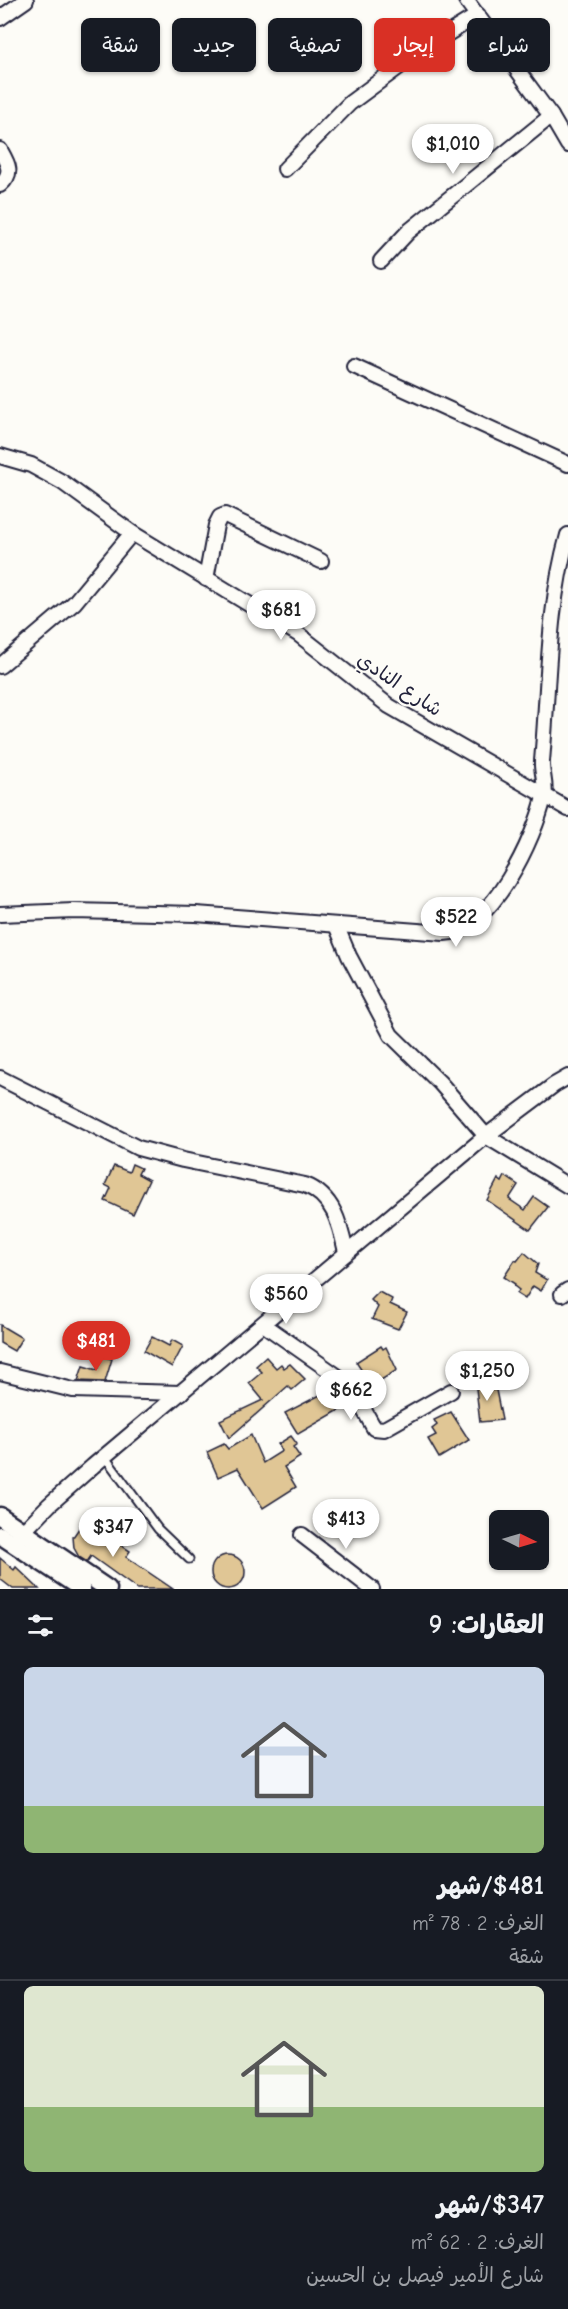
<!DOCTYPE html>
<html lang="ar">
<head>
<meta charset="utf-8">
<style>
  body { margin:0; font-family:"Comic Neue","Playpen Sans Arabic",sans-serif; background:#242831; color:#f1f3f6; direction:rtl; height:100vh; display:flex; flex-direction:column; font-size:22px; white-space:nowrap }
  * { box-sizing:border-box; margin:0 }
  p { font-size:20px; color:#9ea1a6 }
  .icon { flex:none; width:33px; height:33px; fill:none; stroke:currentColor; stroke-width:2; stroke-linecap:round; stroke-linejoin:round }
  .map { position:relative; height:1589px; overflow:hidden; direction:ltr }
  .side { display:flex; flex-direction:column; background:#171b24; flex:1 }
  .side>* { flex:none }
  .banner { position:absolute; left:18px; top:18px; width:532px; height:54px; direction:rtl; display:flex; gap:12px }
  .needle { width:39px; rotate:95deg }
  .fabs { position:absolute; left:489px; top:1510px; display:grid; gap:12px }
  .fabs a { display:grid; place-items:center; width:60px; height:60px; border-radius:9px; background:#171b24; box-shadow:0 2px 4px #0004; font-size:30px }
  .price { position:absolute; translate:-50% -51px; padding:0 14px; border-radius:21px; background:#fff; color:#222; font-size:20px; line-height:39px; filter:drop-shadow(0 2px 3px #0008) }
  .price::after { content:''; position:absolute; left:50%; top:36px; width:18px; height:14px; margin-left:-9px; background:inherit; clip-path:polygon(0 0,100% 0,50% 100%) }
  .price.on { background:#d93025; color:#fff }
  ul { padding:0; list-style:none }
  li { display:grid; align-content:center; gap:12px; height:318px; padding:0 24px }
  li+li { border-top:2px solid #363941 }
  li span { display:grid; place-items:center; height:186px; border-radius:9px; color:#555 }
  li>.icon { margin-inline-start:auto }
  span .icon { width:108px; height:108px; fill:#fffc; stroke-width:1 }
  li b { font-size:26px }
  h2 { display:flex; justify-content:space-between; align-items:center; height:72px; padding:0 24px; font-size:26px }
  .chip { padding:0 21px; border-radius:9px; background:#171b24; box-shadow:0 2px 4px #0004; font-size:21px; line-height:54px }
  .chip.on { background:#d93025; color:#fff }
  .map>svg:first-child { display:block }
</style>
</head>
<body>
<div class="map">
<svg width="568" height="1589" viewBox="0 0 568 1589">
  <rect width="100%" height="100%" fill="#fdfcf7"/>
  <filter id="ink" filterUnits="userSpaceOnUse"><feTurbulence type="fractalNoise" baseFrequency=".0167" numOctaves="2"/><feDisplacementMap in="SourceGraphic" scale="12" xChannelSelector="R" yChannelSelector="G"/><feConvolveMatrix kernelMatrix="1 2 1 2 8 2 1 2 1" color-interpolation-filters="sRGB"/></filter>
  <g filter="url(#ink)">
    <g fill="#e0c695" stroke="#22223b" stroke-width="1.5">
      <polygon points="132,1164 141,1168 138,1174 149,1180 133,1214 105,1201 111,1188 105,1185 114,1166 129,1172"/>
      <polygon points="505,1176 518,1185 509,1199 525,1210 534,1197 548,1207 530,1230 487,1200 498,1179 502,1182"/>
      <polygon points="524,1252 538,1264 535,1273 547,1280 541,1291 533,1286 525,1299 517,1294 519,1290 514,1286 515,1284 504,1277 515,1260 517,1261"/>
      <polygon points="379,1292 392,1299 390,1304 407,1312 398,1329 372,1319 378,1307 371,1300"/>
      <polygon points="0,1325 22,1338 14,1351 0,1343"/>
      <polygon points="152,1337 169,1346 172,1340 183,1346 172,1367 144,1351"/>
      <polygon points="381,1346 383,1349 386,1347 397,1370 378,1382 368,1372 364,1374 356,1362"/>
      <polygon points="101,1356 112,1359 105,1382 78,1381 83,1366 97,1370"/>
      <polygon points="266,1357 276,1368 281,1364 284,1368 290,1364 305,1379 292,1390 288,1386 229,1438 220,1420 263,1400 249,1383 262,1372 256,1366"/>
      <polygon points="485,1379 485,1385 491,1384 492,1390 496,1390 502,1420 480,1422 475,1380"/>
      <polygon points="326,1392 341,1409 298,1434 285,1413"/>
      <polygon points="451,1412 469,1440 439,1458 428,1439 436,1435 432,1429 437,1425 434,1420"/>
      <polygon points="251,1435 263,1463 282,1451 278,1444 291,1436 297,1444 293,1447 300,1457 284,1467 296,1487 263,1508 238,1468 218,1477 207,1452 224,1444 228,1449"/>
      <polygon points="84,1521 130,1551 126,1557 173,1589 137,1589 91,1556 87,1562 79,1557 74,1548 73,1537"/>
      <circle cx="228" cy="1572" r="17"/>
      <polygon points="0,1558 14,1570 16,1567 39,1589 13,1589 0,1579"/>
    </g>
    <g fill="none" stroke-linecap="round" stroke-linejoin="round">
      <defs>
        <polyline id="service" points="105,1457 158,1529 189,1559"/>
        <g id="minor">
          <polyline points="466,0 551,116 568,145"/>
          <polyline points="0,18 26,0"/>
          <path d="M0,150C8,164 14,173 0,185"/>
          <polyline points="285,169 350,103 423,49 478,15"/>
          <polyline points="381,261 408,232 551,116"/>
          <polyline points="354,366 568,464"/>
          <polyline points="0,456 31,465 62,482 132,533 298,634 389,706 568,809"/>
          <polyline points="206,579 216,525 220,517 225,515 321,561"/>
          <polyline points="0,666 74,603 132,533"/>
          <path d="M0,914L74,911L196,914L444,933C492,931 535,837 544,797C547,785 541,772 542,761C549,685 547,609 568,535"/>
          <polyline points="336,925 349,956 391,1035 440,1083 486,1136 554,1085 568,1077"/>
          <path d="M0,1078L138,1148L183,1160L305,1185C334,1196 340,1225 346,1252"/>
          <polyline points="562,1294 568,1290"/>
          <polyline points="263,1324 350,1385 374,1428 384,1429 451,1391"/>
          <polyline points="0,1372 73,1390 181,1393"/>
          <polyline points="302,1535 372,1589"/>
          <polyline points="16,1539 49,1505 93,1466 486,1136 568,1186"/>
        </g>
        <g id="tertiary">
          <polyline points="0,1516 108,1589"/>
          <polyline points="0,1535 82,1589"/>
        </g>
      </defs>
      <use href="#service" stroke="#22223b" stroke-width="11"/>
      <use href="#minor" stroke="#22223b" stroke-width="18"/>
      <use href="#tertiary" stroke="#22223b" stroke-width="21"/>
      <use href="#service" stroke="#fdfcf7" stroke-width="7"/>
      <use href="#minor" stroke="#fdfcf7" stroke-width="14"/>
      <use href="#tertiary" stroke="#fdfcf7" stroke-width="16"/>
    </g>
  </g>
  <g text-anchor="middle" stroke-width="4.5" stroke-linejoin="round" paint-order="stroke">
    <g font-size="20" fill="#22223b" stroke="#fdfcf7">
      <text transform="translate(400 684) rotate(34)" y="7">شارع النادي</text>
    </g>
  </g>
</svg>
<div class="fabs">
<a><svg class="needle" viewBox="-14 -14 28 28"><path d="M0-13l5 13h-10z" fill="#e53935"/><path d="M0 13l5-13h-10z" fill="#9ea1a6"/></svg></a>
</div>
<b class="price" style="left:453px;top:175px">$1,010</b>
<b class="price" style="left:281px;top:641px">$681</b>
<b class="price" style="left:456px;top:948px">$522</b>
<b class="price" style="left:286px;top:1325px">$560</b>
<b class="price on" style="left:96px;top:1372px">$481</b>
<b class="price" style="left:487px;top:1402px">$1,250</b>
<b class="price" style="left:351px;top:1421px">$662</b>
<b class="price" style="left:346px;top:1550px">$413</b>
<b class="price" style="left:113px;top:1558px">$347</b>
<div class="banner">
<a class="chip">شراء</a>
<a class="chip on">إيجار</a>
<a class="chip">تصفية</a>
<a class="chip">جديد</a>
<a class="chip">شقة</a>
</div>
</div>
<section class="side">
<h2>العقارات: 9<svg class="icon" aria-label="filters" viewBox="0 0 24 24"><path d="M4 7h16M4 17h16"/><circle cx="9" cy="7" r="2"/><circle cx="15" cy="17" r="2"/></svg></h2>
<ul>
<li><span style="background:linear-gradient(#c9d6e8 75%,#8fb573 0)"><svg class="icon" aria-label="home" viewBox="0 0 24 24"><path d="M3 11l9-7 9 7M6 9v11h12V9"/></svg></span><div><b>$481/شهر</b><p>الغرف: 2 · 78 m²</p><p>شقة</p></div></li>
<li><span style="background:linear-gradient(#dfe7d0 65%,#8fb573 0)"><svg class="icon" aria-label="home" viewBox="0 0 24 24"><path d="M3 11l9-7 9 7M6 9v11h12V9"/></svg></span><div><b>$347/شهر</b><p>الغرف: 2 · 62 m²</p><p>شارع الأمير فيصل بن الحسين</p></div></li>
</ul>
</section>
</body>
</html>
